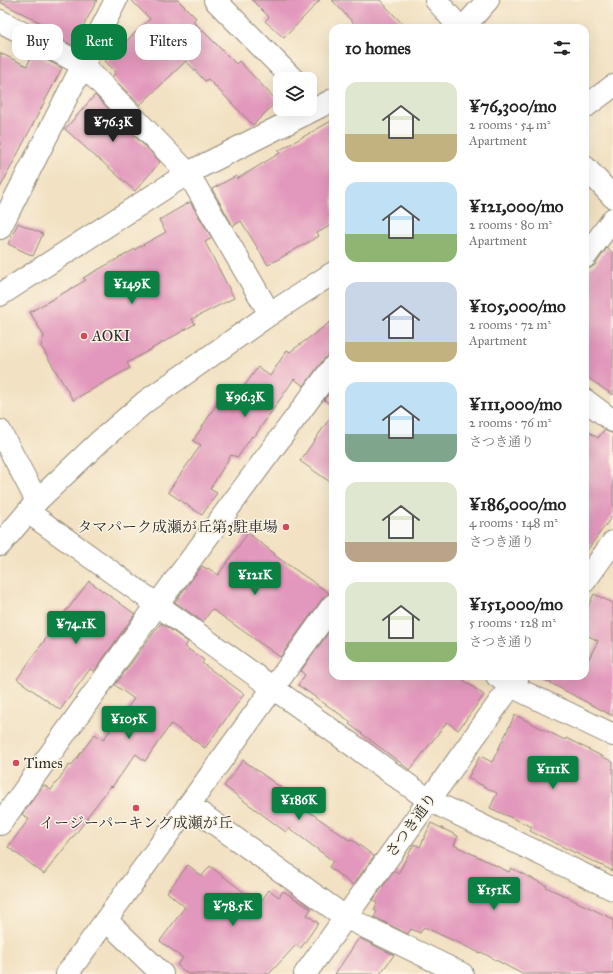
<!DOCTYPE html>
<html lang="en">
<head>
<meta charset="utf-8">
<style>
  body { margin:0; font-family:"IM FELL Great Primer","Noto Serif JP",serif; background:#f6f6f6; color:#222; height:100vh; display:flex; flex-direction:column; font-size:15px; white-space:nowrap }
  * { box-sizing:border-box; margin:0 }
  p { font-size:13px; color:#767676 }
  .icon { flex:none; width:22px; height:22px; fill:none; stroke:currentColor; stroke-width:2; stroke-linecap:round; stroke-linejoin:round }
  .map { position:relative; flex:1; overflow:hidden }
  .drawer { position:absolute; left:329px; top:24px; width:260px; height:656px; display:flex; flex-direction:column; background:#fff; border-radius:12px; box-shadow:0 4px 16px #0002 }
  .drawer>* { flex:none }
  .banner { position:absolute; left:12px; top:24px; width:257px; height:36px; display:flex; gap:8px }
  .fabs { position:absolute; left:273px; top:72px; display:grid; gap:8px }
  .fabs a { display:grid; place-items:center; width:44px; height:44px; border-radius:8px; background:#fff; box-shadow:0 4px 16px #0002; font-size:20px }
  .price { position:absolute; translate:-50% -34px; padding:0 9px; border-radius:4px; background:#0b8043; color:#fff; font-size:13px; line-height:26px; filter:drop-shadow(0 1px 2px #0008) }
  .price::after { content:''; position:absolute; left:50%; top:24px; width:12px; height:9px; margin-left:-6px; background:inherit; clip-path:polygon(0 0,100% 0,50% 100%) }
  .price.current { background:#222; color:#fff }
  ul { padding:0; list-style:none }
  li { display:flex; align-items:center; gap:12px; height:100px; padding:0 16px }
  li span { display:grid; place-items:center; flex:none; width:112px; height:80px; border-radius:12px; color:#555 }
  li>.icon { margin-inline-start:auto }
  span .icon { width:48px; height:48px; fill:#fffc; stroke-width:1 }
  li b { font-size:17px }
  h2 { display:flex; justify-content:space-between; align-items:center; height:48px; padding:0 16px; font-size:17px }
  .tag { padding:0 14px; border-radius:12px; background:#fff; box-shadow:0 4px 16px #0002; font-size:14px; line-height:36px }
  .tag.current { background:#0b8043; color:#fff }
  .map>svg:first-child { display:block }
</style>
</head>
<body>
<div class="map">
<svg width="613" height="974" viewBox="0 0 613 974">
  <rect width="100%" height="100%" fill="#fcf5e5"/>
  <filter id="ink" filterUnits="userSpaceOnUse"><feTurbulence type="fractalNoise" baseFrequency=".025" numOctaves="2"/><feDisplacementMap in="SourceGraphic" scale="8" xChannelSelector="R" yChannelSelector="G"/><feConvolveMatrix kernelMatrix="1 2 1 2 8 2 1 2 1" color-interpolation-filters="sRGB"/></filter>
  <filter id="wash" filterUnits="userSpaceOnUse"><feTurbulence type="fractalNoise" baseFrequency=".012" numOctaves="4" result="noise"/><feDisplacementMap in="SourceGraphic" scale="16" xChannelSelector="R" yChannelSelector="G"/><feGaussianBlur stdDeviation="0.9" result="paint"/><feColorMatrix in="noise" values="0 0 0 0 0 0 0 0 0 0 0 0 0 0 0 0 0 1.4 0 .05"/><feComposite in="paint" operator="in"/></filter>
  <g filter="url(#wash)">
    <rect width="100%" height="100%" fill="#f2e1c2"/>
    <g id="blocks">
      <g fill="#e298bc">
        <polygon points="0,0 97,0 73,46 45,30 47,26 0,2"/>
        <polygon points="131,0 178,0 196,18 193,21 236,64 239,61 277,101 253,125 208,79 205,81 186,61 140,105 112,77 116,72 105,61 150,19"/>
        <polygon points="252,0 320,0 284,38 265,21 269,17"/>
        <polygon points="332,0 380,0 406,28 358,28"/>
        <polygon points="0,53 27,66 33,53 62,68 0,188"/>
        <polygon points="95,95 121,122 120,124 145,146 160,162 135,191 98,158 98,159 65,129"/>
        <polygon points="333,120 333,224 317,233 319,236 268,265 241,221 233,226 212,189 236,176 237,179 280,153 278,151"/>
        <polygon points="190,202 212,238 205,242 234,298 192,319 195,324 127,363 130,368 73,400 41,346 44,336 30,312 86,280 83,278 166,232 159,220"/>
        <polygon points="18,223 43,234 33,256 8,244"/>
        <polygon points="607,248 613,253 613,395 585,376 585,269 590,268 595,265"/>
        <polygon points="333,320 333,355 328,356 323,360 304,386 294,379 254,437 252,436 238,457 231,455 210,489 217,493 202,515 168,492 201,445 193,441 229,385 240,392 258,367 270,376 287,350 290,352"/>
        <polygon points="333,388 333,406 324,400"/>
        <polygon points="333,414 333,484 300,461"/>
        <polygon points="585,429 598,438 604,430 611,433 613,433 613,515 585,553"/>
        <polygon points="248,533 275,554 274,555 329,593 323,598 280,657 212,609 203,622 175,602 202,566 207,569 208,568 218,575"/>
        <polygon points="89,581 135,614 95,670 94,670 93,671 90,669 60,710 17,679 67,609 68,609"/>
        <polygon points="594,594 613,603 613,716 537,676 585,676 585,666 598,641 585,634 585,613"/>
        <polygon points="161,623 188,642 185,647 204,660 202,663 244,694 205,748 171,724 145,761 136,754 112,787 111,786 87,817 88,818 44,874 8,847 29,819 22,814 44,785 51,790 69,765 71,766 95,734 103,740 134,699 115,685"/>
        <polygon points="333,626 333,676 458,676 484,695 458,730 447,722 410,770 349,724 351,722 298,685 305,675 301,671"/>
        <polygon points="515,715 565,740 566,738 613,762 613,871 530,831 532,827 490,808 497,793 468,778 480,756 492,762"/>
        <polygon points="243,760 306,806 304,808 349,840 351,839 374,856 353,885 329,867 333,861 289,828 286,832 224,786"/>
        <polygon points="431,823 458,836 454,845 509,872 511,868 547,886 546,887 613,919 613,974 522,974 481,952 480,953 424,927 420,933 411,929 408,934 374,917 377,912 374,910 377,903 373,900 394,871 398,874 414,844 420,847"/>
        <polygon points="188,865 202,876 210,866 259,904 269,890 279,897 283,891 311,909 307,915 318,923 301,948 296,945 269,974 188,974 177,965 183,958 160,941 185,907 167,892"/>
        <polygon points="359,938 394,955 380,974 335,974"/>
      </g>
    </g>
  </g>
  <g filter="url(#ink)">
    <use href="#blocks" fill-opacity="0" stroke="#8e8676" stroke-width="1"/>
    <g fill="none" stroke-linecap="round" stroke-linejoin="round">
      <defs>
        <g id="minor">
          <polyline points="215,0 293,79"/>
          <polyline points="436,0 460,28"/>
          <polyline points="0,21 83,65 188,173 270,314"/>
          <polyline points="463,28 488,0"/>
          <polyline points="585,107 613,86"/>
          <polyline points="585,167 613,197"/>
          <polyline points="0,228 116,0"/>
          <polyline points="585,257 613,219"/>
          <polyline points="0,295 188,173 333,100"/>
          <polyline points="585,400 613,421"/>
          <polyline points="0,431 37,501"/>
          <polyline points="28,512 429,800 613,889"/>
          <polyline points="0,545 37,501 100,441 145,402 270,314 333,273"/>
          <polyline points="585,581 613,542"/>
          <polyline points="497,676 511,686 613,735"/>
          <polyline points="189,805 345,917 462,974"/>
          <polyline points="0,824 157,605 333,367"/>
          <polyline points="106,920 162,974"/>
          <polyline points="67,974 333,605"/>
          <polyline points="305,974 518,676"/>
        </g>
      </defs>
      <use href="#minor" stroke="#8e8676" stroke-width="24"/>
      <use href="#minor" stroke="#fff" stroke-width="22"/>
    </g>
  </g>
  <g fill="#d1495b" stroke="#fcf5e5" stroke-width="1.5">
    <circle cx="84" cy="336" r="4"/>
    <circle cx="286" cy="527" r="4"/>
    <circle cx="16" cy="763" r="4"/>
    <circle cx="136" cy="808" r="4"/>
  </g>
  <g text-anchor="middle" stroke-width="3" stroke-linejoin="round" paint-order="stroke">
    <g font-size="15" fill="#2b2b2b" stroke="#fcf5e5" text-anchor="start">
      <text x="92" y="341">AOKI</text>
      <text x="278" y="532" text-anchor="end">タマパーク成瀬が丘第3駐車場</text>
      <text x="24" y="768">Times</text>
      <text x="136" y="828" text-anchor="middle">イージーパーキング成瀬が丘</text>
    </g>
    <g font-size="15" fill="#2b2b2b" stroke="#fcf5e5">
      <text transform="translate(411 825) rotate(-54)" y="5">さつき通り</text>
    </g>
  </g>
</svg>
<div class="fabs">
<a><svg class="icon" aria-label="layers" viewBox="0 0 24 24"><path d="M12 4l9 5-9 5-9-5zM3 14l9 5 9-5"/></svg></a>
</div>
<b class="price current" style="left:113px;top:143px">¥76.3K</b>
<b class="price" style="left:132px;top:305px">¥149K</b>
<b class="price" style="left:245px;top:418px">¥96.3K</b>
<b class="price" style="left:255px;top:596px">¥121K</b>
<b class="price" style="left:76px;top:645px">¥74.1K</b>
<b class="price" style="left:129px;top:740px">¥105K</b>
<b class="price" style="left:553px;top:790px">¥111K</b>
<b class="price" style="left:299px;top:821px">¥186K</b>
<b class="price" style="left:494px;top:911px">¥151K</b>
<b class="price" style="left:233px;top:927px">¥78.5K</b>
<div class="banner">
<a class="tag">Buy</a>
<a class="tag current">Rent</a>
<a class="tag">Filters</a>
</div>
<section class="drawer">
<h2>10 homes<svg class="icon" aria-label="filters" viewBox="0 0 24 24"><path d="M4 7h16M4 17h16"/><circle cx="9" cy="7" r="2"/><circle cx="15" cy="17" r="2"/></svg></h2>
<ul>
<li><span style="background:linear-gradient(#dfe7d0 65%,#c2b280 0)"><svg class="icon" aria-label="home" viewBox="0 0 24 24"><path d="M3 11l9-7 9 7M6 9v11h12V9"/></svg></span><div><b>¥76,300/mo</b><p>2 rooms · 54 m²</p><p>Apartment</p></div></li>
<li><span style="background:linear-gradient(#bfe0f5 65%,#8fb573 0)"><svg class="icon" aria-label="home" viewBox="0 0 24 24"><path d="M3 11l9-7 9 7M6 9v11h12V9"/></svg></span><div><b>¥121,000/mo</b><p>2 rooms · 80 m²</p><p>Apartment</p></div></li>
<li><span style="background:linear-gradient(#c9d6e8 75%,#c2b280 0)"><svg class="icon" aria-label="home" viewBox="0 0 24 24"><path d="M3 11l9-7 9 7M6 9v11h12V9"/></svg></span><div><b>¥105,000/mo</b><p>2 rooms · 72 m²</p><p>Apartment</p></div></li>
<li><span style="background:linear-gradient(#bfe0f5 65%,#7fa58c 0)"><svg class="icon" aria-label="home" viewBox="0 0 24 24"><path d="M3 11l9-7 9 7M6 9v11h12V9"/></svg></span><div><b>¥111,000/mo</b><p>2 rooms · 76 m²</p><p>さつき通り</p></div></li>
<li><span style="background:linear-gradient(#dfe7d0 75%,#b9a48a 0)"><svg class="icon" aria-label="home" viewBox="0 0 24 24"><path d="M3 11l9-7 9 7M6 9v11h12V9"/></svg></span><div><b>¥186,000/mo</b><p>4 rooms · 148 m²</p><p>さつき通り</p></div></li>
<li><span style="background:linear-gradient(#dfe7d0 75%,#8fb573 0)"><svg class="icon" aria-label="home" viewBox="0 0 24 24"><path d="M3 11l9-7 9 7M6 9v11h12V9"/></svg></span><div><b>¥151,000/mo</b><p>5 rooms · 128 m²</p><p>さつき通り</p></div></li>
</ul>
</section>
</div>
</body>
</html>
